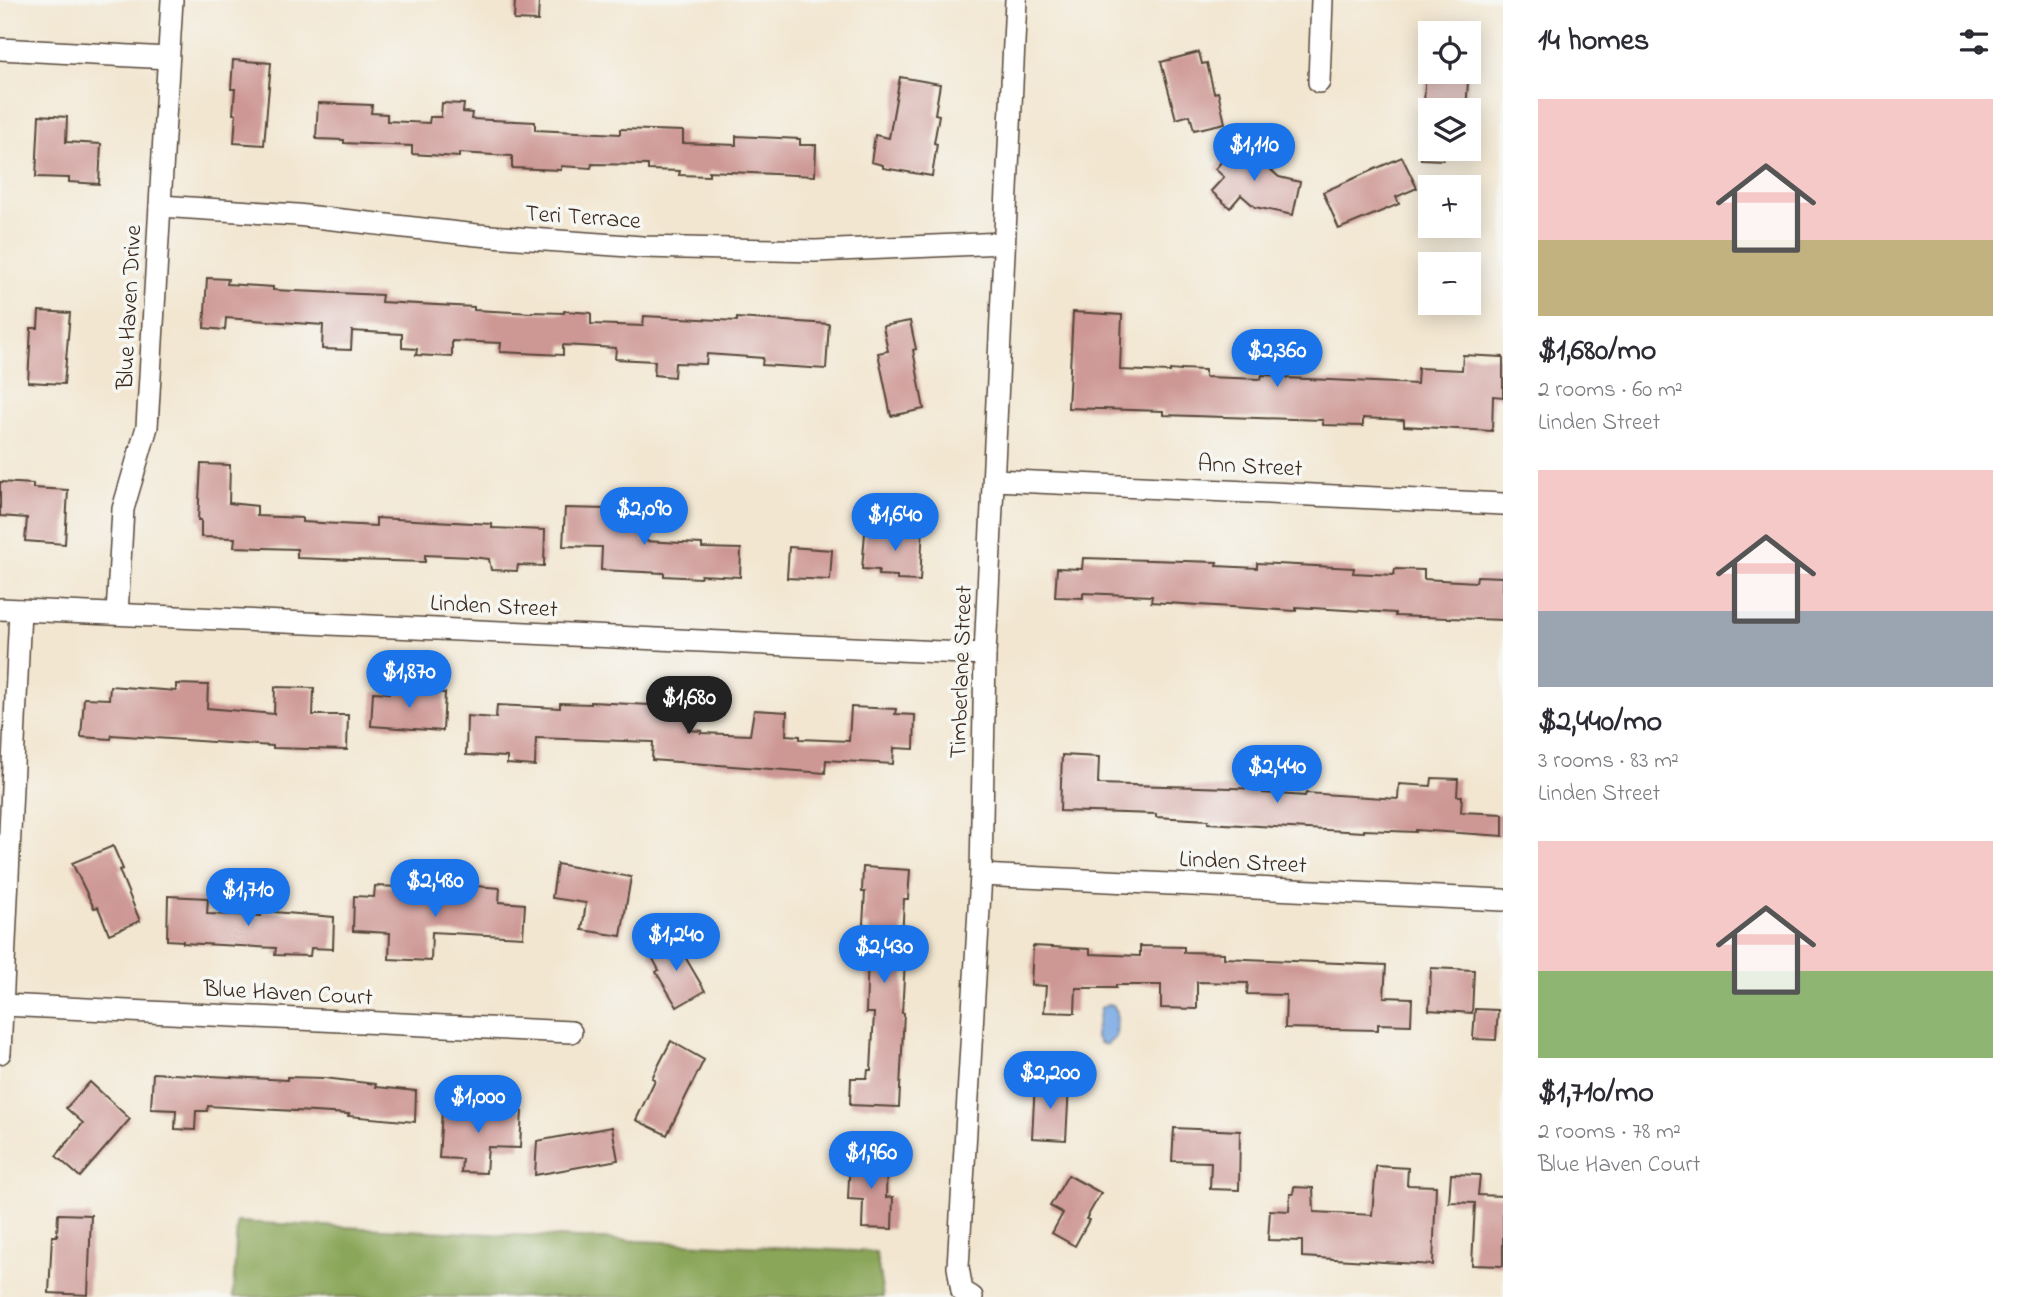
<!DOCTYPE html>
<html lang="en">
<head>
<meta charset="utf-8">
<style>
  body { margin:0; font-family:"Indie Flower",sans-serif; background:#f2f2f3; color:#2b2b33; height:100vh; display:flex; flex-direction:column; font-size:26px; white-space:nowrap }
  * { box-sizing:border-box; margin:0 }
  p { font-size:23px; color:#7c7c81 }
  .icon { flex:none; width:38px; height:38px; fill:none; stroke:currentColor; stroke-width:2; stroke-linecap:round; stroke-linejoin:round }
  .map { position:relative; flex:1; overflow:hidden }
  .side { display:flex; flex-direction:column; background:#fff; width:525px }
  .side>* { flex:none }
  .tools { position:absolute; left:1418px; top:21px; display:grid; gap:14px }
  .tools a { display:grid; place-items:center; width:63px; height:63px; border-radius:0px; background:#fff; box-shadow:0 4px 18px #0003; font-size:35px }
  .price { position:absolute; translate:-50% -60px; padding:0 16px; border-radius:24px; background:#1a73e8; color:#fff; font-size:23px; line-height:46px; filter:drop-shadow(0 2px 4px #0008) }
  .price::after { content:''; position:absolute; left:50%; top:42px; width:21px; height:16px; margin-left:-10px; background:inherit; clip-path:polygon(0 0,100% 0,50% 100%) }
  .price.active { background:#222; color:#fff }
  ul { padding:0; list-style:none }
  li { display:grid; align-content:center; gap:14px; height:371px; padding:0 35px }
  li span { display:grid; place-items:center; height:217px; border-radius:0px; color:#555 }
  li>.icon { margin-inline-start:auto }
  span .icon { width:126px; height:126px; fill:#fffc; stroke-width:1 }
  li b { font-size:30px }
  h2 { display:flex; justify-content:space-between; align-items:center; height:84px; padding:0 35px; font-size:30px }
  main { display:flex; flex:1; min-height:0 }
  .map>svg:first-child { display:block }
</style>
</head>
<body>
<main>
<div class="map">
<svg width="1503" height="1297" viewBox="0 0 1503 1297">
  <rect width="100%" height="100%" fill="#f6f6f2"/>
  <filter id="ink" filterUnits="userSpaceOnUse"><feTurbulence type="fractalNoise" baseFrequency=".0143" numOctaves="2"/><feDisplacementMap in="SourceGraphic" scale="14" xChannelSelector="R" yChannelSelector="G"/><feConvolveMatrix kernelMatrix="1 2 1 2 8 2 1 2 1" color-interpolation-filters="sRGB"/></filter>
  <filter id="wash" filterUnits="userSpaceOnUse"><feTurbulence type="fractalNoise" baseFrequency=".00686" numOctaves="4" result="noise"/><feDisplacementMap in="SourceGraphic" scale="28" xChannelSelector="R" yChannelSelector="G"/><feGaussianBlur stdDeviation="1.57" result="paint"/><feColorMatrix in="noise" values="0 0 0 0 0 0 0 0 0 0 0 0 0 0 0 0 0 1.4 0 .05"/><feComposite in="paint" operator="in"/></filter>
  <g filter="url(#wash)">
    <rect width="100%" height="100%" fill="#f2e6d0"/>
    <polygon fill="#8aa658" stroke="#62683b" stroke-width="2" points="237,1222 876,1252 883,1297 233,1297"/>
    <polygon fill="#7aaae4" stroke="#5a6a81" stroke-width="2" points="1107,1004 1113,1005 1117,1012 1116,1037 1106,1045 1099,1043 1095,1035 1101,1008"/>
    <g id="blocks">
      <g fill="#cd9794">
        <polygon points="515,0 539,0 538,21 514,20"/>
        <polygon points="1199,52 1202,64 1207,63 1214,93 1218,92 1225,123 1194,130 1190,115 1176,119 1161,62"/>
        <polygon points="233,60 271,63 264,145 234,143 236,114 233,114 235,89 231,89"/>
        <polygon points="1426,66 1430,66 1430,72 1468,72 1469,68 1466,110 1430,110 1430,149 1464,149 1464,151 1444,150 1443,160 1421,159"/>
        <polygon points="900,77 940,84 935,114 939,115 934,143 937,144 932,176 883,168 883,165 871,162 875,135 889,138"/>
        <polygon points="318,103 372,105 371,113 387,114 387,121 429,123 430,117 441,117 442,103 464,104 463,112 472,113 471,119 535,122 535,130 620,134 620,129 683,131 683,143 736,145 736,136 800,139 800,145 816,145 815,176 709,171 709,176 679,175 680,171 648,170 648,165 592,164 591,168 561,166 561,170 512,168 512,156 459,153 459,157 412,154 412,146 344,143 344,140 316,139"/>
        <polygon points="39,115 67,117 66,142 101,144 99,184 69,182 69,178 36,177"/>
        <polygon points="1239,142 1279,177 1300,182 1293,215 1255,207 1241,195 1230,208 1211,191 1224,177 1215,169"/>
        <polygon points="1402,157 1417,188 1396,197 1399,204 1339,229 1323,192"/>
        <polygon points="207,278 228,279 227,284 273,287 273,290 382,295 381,302 474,307 474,310 532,313 532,312 564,313 564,311 591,313 591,324 643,326 644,316 737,321 737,318 829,324 826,369 762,365 763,358 707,354 706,364 675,363 674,377 654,375 655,361 615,359 616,348 563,345 563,355 500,352 501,343 452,341 452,357 416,355 417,349 402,348 402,334 352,331 351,350 322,349 323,325 226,318 225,330 204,328"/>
        <polygon points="39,311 70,313 64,384 28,382 31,328 38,328"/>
        <polygon points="1073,312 1122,315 1120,370 1170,372 1170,370 1181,371 1181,369 1205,370 1205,377 1261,379 1262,375 1286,376 1286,378 1417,384 1418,368 1462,370 1463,355 1503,357 1503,397 1493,396 1492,431 1404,426 1404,420 1363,418 1363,426 1323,425 1323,420 1163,415 1163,411 1068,408"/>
        <polygon points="910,321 916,349 913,350 924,409 891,416 878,353 888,351 883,326"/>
        <polygon points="201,464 230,465 229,503 257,506 257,516 302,518 302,522 376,526 376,518 492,524 492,528 545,530 544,566 518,565 517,571 491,570 489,559 471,557 425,555 425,562 352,560 297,558 297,549 234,547 235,538 201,537 201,520 198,520"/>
        <polygon points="0,482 33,484 33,488 68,490 65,544 25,541 27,518 0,516"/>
        <polygon points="565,508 608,509 608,514 644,516 643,541 702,544 702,548 741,549 740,577 701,575 700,578 664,576 664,573 601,570 602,547 563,546"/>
        <polygon points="898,525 923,526 920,581 897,580 897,576 878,575 879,570 862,569 865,533 898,535"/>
        <polygon points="789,547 832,550 830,580 787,578"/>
        <polygon points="1083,558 1217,562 1216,566 1257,568 1257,563 1354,568 1353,573 1394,575 1395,569 1424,570 1424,579 1476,582 1477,576 1503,577 1503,620 1395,616 1395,613 1296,607 1296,611 1151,602 1152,596 1083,593 1083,598 1055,597 1057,568 1082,569"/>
        <polygon points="176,684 208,685 207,708 274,714 275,687 314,688 313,715 348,715 347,750 273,748 273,746 112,735 111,739 81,737 84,698 109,699 110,686 176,691"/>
        <polygon points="389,690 445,693 443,731 371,726 373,692 389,693"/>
        <polygon points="591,702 689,707 688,730 702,731 701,733 750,735 754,710 787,712 786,735 800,736 800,739 849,741 851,707 896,709 895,714 915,715 914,749 894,748 893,764 826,760 825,773 652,760 653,742 536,738 535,766 507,764 507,757 466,755 467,716 496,718 497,705 560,708 560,703 591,704"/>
        <polygon points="1062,755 1099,757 1098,784 1264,789 1263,793 1305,796 1306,793 1398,799 1399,784 1431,786 1432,778 1458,779 1457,796 1462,796 1461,812 1503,814 1503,836 1416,830 1416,832 1364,830 1364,832 1307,829 1208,823 1208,820 1156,817 1156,814 1060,811"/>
        <polygon points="113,846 123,869 119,870 140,921 109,934 98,907 94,908 72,863"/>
        <polygon points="557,864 631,877 621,936 582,930 586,903 552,898"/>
        <polygon points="863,867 910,870 908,899 904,899 901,961 905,961 902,1013 904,1013 899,1107 850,1105 851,1078 867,1078 868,1070 871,1070 874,1013 866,1013 869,925 863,924 865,892 862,892"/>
        <polygon points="463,885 500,888 499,902 525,904 523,937 432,932 431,961 389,959 390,933 353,931 354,896 374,897 375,886 401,887 401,899 459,902 460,898 462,899"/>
        <polygon points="168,896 208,898 207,914 261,916 262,911 334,917 333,949 311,948 310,956 275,955 276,948 183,943 183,941 167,940"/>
        <polygon points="674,938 705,991 677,1007 656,972 659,970 649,952"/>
        <polygon points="1033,946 1090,949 1090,954 1140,956 1140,946 1184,947 1184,952 1224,953 1224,958 1386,965 1384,997 1412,998 1411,1025 1378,1024 1378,1030 1285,1028 1286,995 1247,994 1248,983 1197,982 1197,1009 1161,1008 1161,985 1116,985 1116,988 1076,988 1075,1013 1044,1012 1046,986 1031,985"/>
        <polygon points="1431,968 1474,970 1472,1013 1429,1010"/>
        <polygon points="1475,1009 1498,1010 1496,1040 1473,1039"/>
        <polygon points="671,1041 704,1060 667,1135 636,1120 655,1080 652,1078"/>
        <polygon points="153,1073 287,1080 287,1077 324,1078 376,1084 375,1087 416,1091 415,1122 348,1116 349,1114 208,1106 207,1111 196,1111 195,1130 175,1129 176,1110 151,1109"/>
        <polygon points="90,1082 130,1119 80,1177 56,1156 83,1123 66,1108"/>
        <polygon points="1035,1082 1069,1086 1066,1140 1032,1138"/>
        <polygon points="467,1107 522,1110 520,1148 488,1147 486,1173 461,1172 462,1159 439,1158 442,1111 466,1112"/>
        <polygon points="612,1127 618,1160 535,1175 537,1141"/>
        <polygon points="1174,1128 1240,1131 1239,1190 1210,1189 1211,1162 1172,1161"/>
        <polygon points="850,1157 887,1158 886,1198 893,1197 892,1229 862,1228 863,1200 848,1199"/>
        <polygon points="1376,1166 1408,1168 1407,1185 1436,1186 1433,1265 1302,1257 1302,1241 1268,1240 1270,1210 1289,1211 1290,1194 1293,1194 1294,1187 1313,1188 1314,1212 1372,1215"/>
        <polygon points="1451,1174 1480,1175 1478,1195 1503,1196 1503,1266 1472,1265 1475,1203 1449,1202"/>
        <polygon points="1068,1175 1101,1193 1086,1219 1089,1220 1075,1246 1052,1233 1063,1213 1050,1206"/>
        <polygon points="58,1214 91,1215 88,1295 49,1293 52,1236 57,1236"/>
      </g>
    </g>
  </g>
  <g filter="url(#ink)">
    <use href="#blocks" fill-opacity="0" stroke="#564639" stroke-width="2"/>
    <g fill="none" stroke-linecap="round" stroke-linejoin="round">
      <defs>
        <g id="street">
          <polyline points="0,49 168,58"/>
          <polyline points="1319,82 1322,0"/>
          <polyline points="160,206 297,215 477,235 642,247 815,251 1004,243"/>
          <polyline points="994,480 1503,504"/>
          <polyline points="0,609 985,654"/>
          <polyline points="117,614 123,509 147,427 172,0"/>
          <polyline points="981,875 1503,900"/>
          <polyline points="3,1005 571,1032"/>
          <polyline points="0,1053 20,610"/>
          <polyline points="972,1297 962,1291 958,1267 981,875 985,654 1016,0"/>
        </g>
      </defs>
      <use href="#street" stroke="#564639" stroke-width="24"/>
      <use href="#street" stroke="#fff" stroke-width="21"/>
    </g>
  </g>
  <g text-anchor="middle" stroke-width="7" stroke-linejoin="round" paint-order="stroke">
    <g font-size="24" fill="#3b2a1e" stroke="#f6f6f2">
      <text transform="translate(583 216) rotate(4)" y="8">Teri Terrace</text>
      <text transform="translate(128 307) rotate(-87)" y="8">Blue Haven Drive</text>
      <text transform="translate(1250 465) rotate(3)" y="8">Ann Street</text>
      <text transform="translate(494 605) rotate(3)" y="8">Linden Street</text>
      <text transform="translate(960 672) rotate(-88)" y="8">Timberlane Street</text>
      <text transform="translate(1243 861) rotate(3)" y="8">Linden Street</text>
      <text transform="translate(288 992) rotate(3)" y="8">Blue Haven Court</text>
    </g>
  </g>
</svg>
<div class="tools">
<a><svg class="icon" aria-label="locate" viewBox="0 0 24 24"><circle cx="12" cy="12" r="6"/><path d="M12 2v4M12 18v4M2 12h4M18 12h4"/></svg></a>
<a><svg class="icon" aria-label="layers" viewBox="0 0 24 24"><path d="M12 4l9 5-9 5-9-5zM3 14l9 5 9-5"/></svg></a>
<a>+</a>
<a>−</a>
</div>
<b class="price" style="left:1254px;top:183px">$1,110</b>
<b class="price" style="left:1277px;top:389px">$2,360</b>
<b class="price" style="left:644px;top:547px">$2,090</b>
<b class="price" style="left:895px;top:553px">$1,640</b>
<b class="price" style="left:409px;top:710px">$1,870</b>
<b class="price active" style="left:689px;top:736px">$1,680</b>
<b class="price" style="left:1277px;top:805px">$2,440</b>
<b class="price" style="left:435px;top:919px">$2,480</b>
<b class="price" style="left:248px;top:928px">$1,710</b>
<b class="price" style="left:676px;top:973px">$1,240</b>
<b class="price" style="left:884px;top:985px">$2,430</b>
<b class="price" style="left:1050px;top:1111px">$2,200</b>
<b class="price" style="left:478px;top:1135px">$1,000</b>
<b class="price" style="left:871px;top:1191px">$1,960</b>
</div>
<section class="side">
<h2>14 homes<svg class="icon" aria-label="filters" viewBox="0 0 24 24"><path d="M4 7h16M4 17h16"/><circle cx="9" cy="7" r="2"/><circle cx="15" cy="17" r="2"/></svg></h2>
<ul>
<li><span style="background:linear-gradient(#f6c9c9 65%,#c2b280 0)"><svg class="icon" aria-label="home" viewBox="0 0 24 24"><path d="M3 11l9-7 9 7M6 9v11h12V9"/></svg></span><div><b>$1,680/mo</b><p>2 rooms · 60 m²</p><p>Linden Street</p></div></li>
<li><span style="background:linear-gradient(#f6c9c9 65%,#9aa5b1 0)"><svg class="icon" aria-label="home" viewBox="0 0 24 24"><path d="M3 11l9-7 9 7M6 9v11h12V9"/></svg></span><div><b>$2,440/mo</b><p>3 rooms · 83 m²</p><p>Linden Street</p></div></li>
<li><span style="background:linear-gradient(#f6c9c9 60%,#8fb573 0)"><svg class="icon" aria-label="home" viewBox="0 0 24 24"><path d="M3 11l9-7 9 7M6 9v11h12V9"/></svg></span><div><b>$1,710/mo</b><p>2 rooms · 78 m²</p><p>Blue Haven Court</p></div></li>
</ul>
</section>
</main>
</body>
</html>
